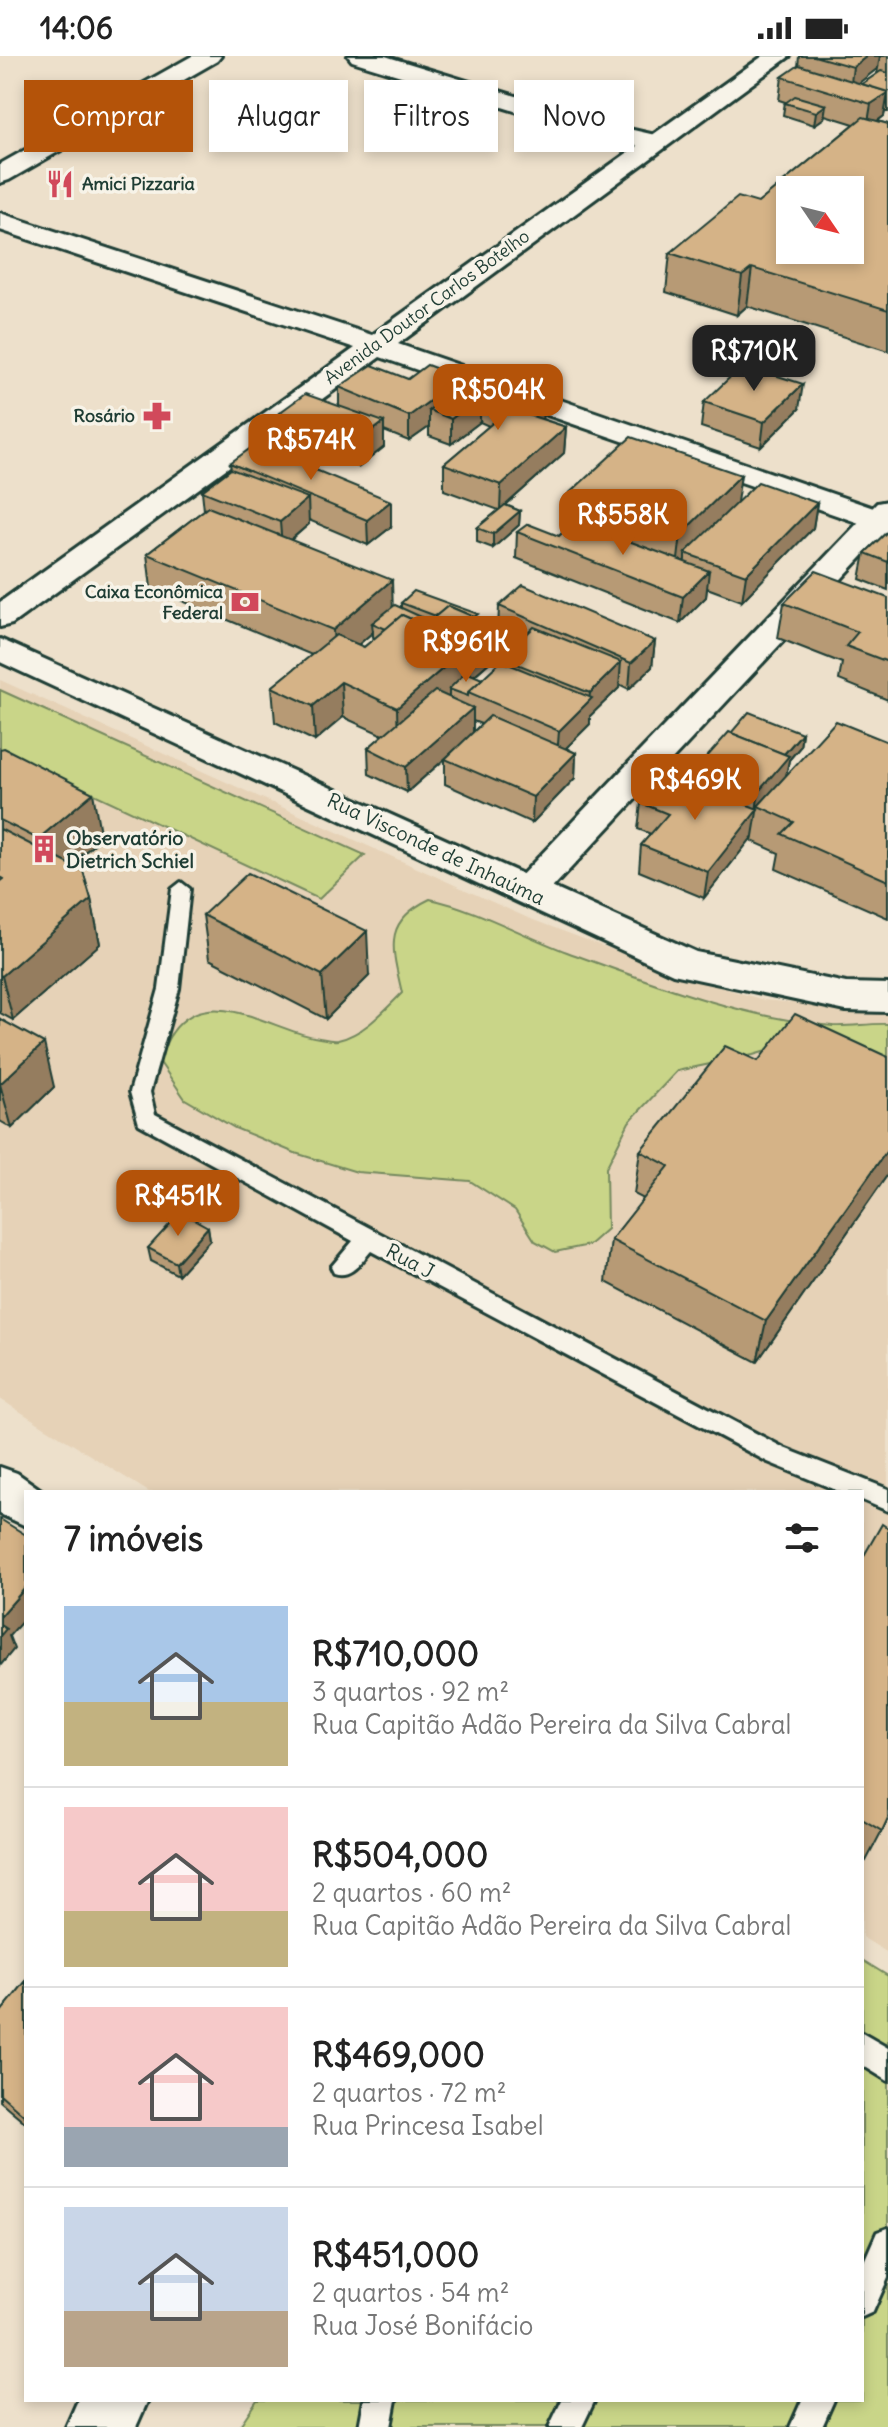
<!DOCTYPE html>
<html lang="pt">
<head>
<meta charset="utf-8">
<style>
  body { margin:0; font-family:Delius,sans-serif; background:#f6f6f6; color:#222; height:100vh; display:flex; flex-direction:column; font-size:30px; white-space:nowrap }
  * { box-sizing:border-box; margin:0 }
  p { font-size:26px; color:#767676 }
  .icon { flex:none; width:44px; height:44px; fill:none; stroke:currentColor; stroke-width:2; stroke-linecap:round; stroke-linejoin:round }
  .map { position:relative; flex:1; overflow:hidden }
  .panel { position:absolute; left:24px; top:1434px; width:840px; height:912px; display:flex; flex-direction:column; background:#fff; border-radius:0px; box-shadow:0 4px 12px #0003 }
  .panel>* { flex:none }
  .guide { position:absolute; left:24px; top:24px; width:840px; height:72px; display:flex; gap:16px }
  .needle { width:52px; rotate:125deg }
  .fabs { position:absolute; left:776px; top:120px; display:grid; gap:16px }
  .fabs a { display:grid; place-items:center; width:88px; height:88px; border-radius:0px; background:#fff; box-shadow:0 4px 12px #0003; font-size:40px }
  .price { position:absolute; translate:-50% -68px; padding:0 18px; border-radius:16px; background:#b45309; color:#fff; font-size:26px; line-height:52px; filter:drop-shadow(0 2px 4px #0008) }
  .price::after { content:''; position:absolute; left:50%; top:48px; width:24px; height:18px; margin-left:-12px; background:inherit; clip-path:polygon(0 0,100% 0,50% 100%) }
  .price.on { background:#222; color:#fff }
  ul { padding:0; list-style:none }
  li { display:flex; align-items:center; gap:24px; height:200px; padding:0 40px }
  li+li { border-top:2px solid #e0e0e0 }
  li span { display:grid; place-items:center; flex:none; width:224px; height:160px; border-radius:0px; color:#555 }
  li>.icon { margin-inline-start:auto }
  span .icon { width:96px; height:96px; fill:#fffc; stroke-width:1 }
  li b { font-size:34px }
  h2 { display:flex; justify-content:space-between; align-items:center; height:96px; padding:0 40px; font-size:34px }
  .pill { padding:0 28px; border-radius:0px; background:#fff; box-shadow:0 4px 12px #0003; font-size:28px; line-height:72px }
  .pill.on { background:#b45309; color:#fff }
  .status { display:flex; justify-content:space-between; align-items:center; height:56px; padding:0 40px; background:#fff; direction:ltr }
  .status svg { height:22px; fill:currentColor }
  .map>svg:first-child { display:block }
</style>
</head>
<body>
<div class="status"><b>14:06</b><svg viewBox="0 0 49 12"><path d="M0 12V9h3v3zM5 12V6h3v6zM10 12V3h3v9zM15 12V0h3v12zM26 1h20v11H26zM47 4h2v5h-2z"/></svg></div>
<div class="map">
<svg width="888" height="2371" viewBox="0 0 888 2371">
  <rect width="100%" height="100%" fill="#ede0cb"/>
  <filter id="ink" filterUnits="userSpaceOnUse"><feTurbulence type="fractalNoise" baseFrequency=".0125" numOctaves="2"/><feDisplacementMap in="SourceGraphic" scale="16" xChannelSelector="R" yChannelSelector="G"/><feConvolveMatrix kernelMatrix="1 2 1 2 8 2 1 2 1" color-interpolation-filters="sRGB"/></filter>
  <g filter="url(#ink)">
    <polygon fill="#e6d2b7" points="0,624 528,862 682,920 764,944 815,949 847,957 888,958 888,1897 862,1881 862,1436 149,1436 0,1343"/>
    <g fill="#c9d588" stroke="#74895e" stroke-width="2">
      <polygon points="0,634 365,799 319,843 0,694"/>
      <path d="M430,843C477,853 521,879 567,896C650,926 744,963 833,970C851,971 870,967 888,968V1028L787,989L753,999L677,1015L629,1066L606,1112L607,1173L589,1189L555,1196L535,1185L515,1154L470,1125L357,1116L295,1097L235,1072L185,1043L159,1005C163,996 166,984 172,977C207,926 270,973 314,981C321,982 331,985 338,984C364,978 384,955 402,937C392,892 382,866 430,843Z"/>
      <polygon points="862,1904 888,1920 888,2371 239,2371 257,2344 862,2344"/>
    </g>
    <g fill="none" stroke-linecap="round" stroke-linejoin="round">
      <defs>
        <g id="service">
          <path d="M181,826L190,833L179,933L150,1036L155,1058L784,1392L888,1433V1455L862,1444V1436H841L768,1406L371,1195C361,1206 351,1223 334,1217L331,1211L353,1185L139,1068L130,1036L159,933L172,833Z"/>
          <polygon points="862,1977 888,1992 888,2025 862,2009"/>
          <polygon points="888,2172 888,2222 873,2256 862,2261 862,2210 877,2176"/>
          <polygon points="364,2344 396,2344 391,2371 359,2371"/>
          <polygon points="562,2344 595,2344 582,2371 549,2371"/>
          <polygon points="802,2344 834,2344 822,2371 790,2371"/>
        </g>
        <g id="minor">
          <polygon points="348,0 385,0 611,69 664,81 668,86 664,91 655,94 596,80 352,5"/>
          <polygon points="888,445 888,473 541,844 528,848 515,844 509,835 515,826 877,447"/>
          <polygon points="0,1411 17,1417 44,1436 26,1436 26,1470 0,1458"/>
          <polygon points="78,2344 148,2344 136,2371 66,2371"/>
        </g>
        <g id="secondary">
          <polygon points="192,0 221,0 217,5 9,124 0,127 0,108"/>
          <polygon points="763,0 790,0 398,288 888,457 888,477 380,301 12,568 0,571 0,546 355,292 0,174 0,157 372,279"/>
          <polygon points="0,583 696,896 846,927 888,928 888,956 846,955 673,918 0,606"/>
        </g>
      </defs>
      <use href="#service" stroke="#1f3d34" stroke-width="6"/>
      <use href="#minor" stroke="#1f3d34" stroke-width="6"/>
      <use href="#secondary" stroke="#1f3d34" stroke-width="6"/>
      <use href="#service" fill="#f7f3e8" fill-rule="evenodd"/>
      <use href="#minor" fill="#f7f3e8" fill-rule="evenodd"/>
      <use href="#secondary" fill="#f7f3e8" fill-rule="evenodd"/>
    </g>
    <g fill="#b79a74" stroke="#1f3d34" stroke-width="2" fill-rule="evenodd">
      <path d="M799,0H888V56H885L884,60L878,65L888,68V295L747,250L737,259L666,236L670,197L758,147L854,68L825,59L824,62L814,69L783,59L785,46L779,44L782,21L798,11ZM878,12L877,18L862,28L858,27Z"/>
      <polygon points="408,323 461,329 543,347 542,363 566,371 564,397 506,449 520,455 519,469 493,492 477,486 477,472 499,454 444,434 444,408 489,370 480,366 451,388 429,380 429,371 409,385 384,375 384,391 359,411 281,383 279,357 339,350 339,331"/>
      <polygon points="704,346 799,353 761,391 701,371"/>
      <path d="M230,407L391,471L368,489L309,464V468L291,484L392,551L401,552V547L478,562L493,569L492,604L474,620L482,623L502,605V602L519,585L498,576L499,550L655,585L652,611L629,633L619,628V632L590,660V668L566,692L576,697L575,722L532,767L445,728V703L407,736L369,718L368,692L383,679L343,661L315,685L275,666L272,631L312,599L151,532L147,498L204,454L202,435L231,413ZM373,576V581L375,582L364,591L358,589ZM473,665L481,668L473,676Z"/>
      <polygon points="564,442 737,447 817,447 813,472 742,545 707,532 706,541 680,567 516,502 517,476 559,480 562,477"/>
      <polygon points="888,475 888,534 860,523 865,497"/>
      <polygon points="888,542 888,644 839,624 842,607 778,582 784,547"/>
      <polygon points="731,677 802,677 800,691 789,704 786,720 888,686 888,862 776,813 779,797 752,785 753,780 704,842 639,815 641,789 651,778 638,773 641,747 696,729 698,711"/>
      <polygon points="0,693 101,782 70,809 91,843 100,888 13,964 0,957"/>
      <polygon points="203,859 369,920 326,963 209,903"/>
      <polygon points="0,963 54,1031 12,1072 0,1065"/>
      <polygon points="888,1001 888,1118 757,1306 606,1226 611,1184 644,1143 634,1138 640,1095 758,1005"/>
      <polygon points="208,1171 210,1184 178,1219 151,1205 148,1192"/>
      <polygon points="862,1503 888,1763 866,1805 862,1802"/>
      <polygon points="26,1925 26,2067 0,2045 0,1957"/>
    </g>
    <g fill="#957d5e" stroke="#1f3d34" stroke-width="2">
      <polygon points="867,0 880,0 878,12 850,34 853,11"/>
      <polygon points="888,37 884,60 867,72 871,48"/>
      <polygon points="826,49 824,62 814,69 816,56"/>
      <polygon points="752,212 747,250 737,259 742,220"/>
      <polygon points="461,322 461,348 429,354 429,371 409,385 409,360"/>
      <polygon points="803,328 799,353 761,391 764,366"/>
      <polygon points="480,341 480,366 451,388 451,363"/>
      <polygon points="543,347 542,373 529,359"/>
      <polygon points="384,366 384,391 359,411 358,386"/>
      <polygon points="566,371 564,397 500,454 501,429"/>
      <polygon points="741,419 736,453 685,497 685,504 677,512 681,478"/>
      <polygon points="308,442 309,468 282,491 280,466"/>
      <polygon points="391,445 391,471 368,489 367,464"/>
      <polygon points="817,447 813,472 742,545 746,519"/>
      <polygon points="520,455 519,469 493,492 493,478"/>
      <polygon points="627,458 624,493 620,498 622,464"/>
      <polygon points="709,515 706,541 680,567 683,541"/>
      <polygon points="392,524 393,558 372,567 373,576 335,609 333,574"/>
      <polygon points="493,569 492,604 456,635 449,633 449,642 398,687 397,652"/>
      <polygon points="655,585 652,611 629,633 631,607"/>
      <polygon points="621,606 619,632 590,660 590,668 557,701 559,675 589,645 590,637"/>
      <polygon points="341,626 343,661 315,685 313,650"/>
      <polygon points="473,652 473,678 407,736 406,711"/>
      <polygon points="802,677 800,691 789,704 785,725 758,750 753,780 704,842 708,816 756,755 759,735 779,704"/>
      <polygon points="576,697 575,722 532,767 533,741"/>
      <polygon points="93,737 101,782 48,828 38,783"/>
      <polygon points="91,843 100,888 13,964 2,920"/>
      <polygon points="367,875 369,920 326,963 322,919"/>
      <polygon points="44,987 54,1031 12,1072 0,1028"/>
      <polygon points="888,1093 888,1118 757,1306 766,1265"/>
      <polygon points="208,1171 210,1184 178,1219 176,1207"/>
      <polygon points="26,1531 26,1561 9,1580 14,1593 0,1610 0,1561"/>
    </g>
    <g fill="#d5b387" stroke="#1f3d34" stroke-width="2" fill-rule="evenodd">
      <polygon points="814,0 867,0 853,11"/>
      <polygon points="799,9 888,36 888,37 871,48 782,21"/>
      <polygon points="881,15 888,17 888,36 862,28"/>
      <polygon points="795,40 826,49 816,56 785,47"/>
      <path d="M863,61L888,68V254L752,212L742,220L670,197L738,141L758,147ZM790,134H850V194H790Z"/>
      <polygon points="372,309 408,323 427,309 461,322 409,360 339,331"/>
      <polygon points="743,309 803,328 764,366 704,346"/>
      <polygon points="472,321 543,347 529,359 566,371 501,429 444,408 510,352 480,341 451,363 429,354"/>
      <polygon points="305,338 384,366 358,386 279,357"/>
      <polygon points="631,381 741,419 681,478 627,458 622,464 564,442"/>
      <polygon points="255,389 391,445 367,464 230,407"/>
      <polygon points="231,413 308,442 280,466 202,435"/>
      <polygon points="758,426 817,447 746,519 685,497"/>
      <polygon points="505,449 520,455 493,478 477,472"/>
      <polygon points="208,451 392,524 333,574 147,498"/>
      <polygon points="575,465 709,515 683,541 517,476 528,468 559,480"/>
      <polygon points="888,475 888,506 865,497"/>
      <polygon points="816,515 888,542 888,606 846,590 858,576 784,547"/>
      <polygon points="523,529 655,585 631,607 499,550"/>
      <polygon points="414,535 478,558 474,561 448,550 436,560 401,547"/>
      <polygon points="395,549 430,565 425,569 402,559 386,573 372,567"/>
      <polygon points="448,550 493,569 397,652 341,626 313,650 272,631 336,579 364,591 402,559 425,569"/>
      <polygon points="534,571 621,606 590,637 502,602"/>
      <polygon points="501,605 592,642 559,675 468,636"/>
      <polygon points="466,616 482,623 468,636 468,640 449,633"/>
      <polygon points="435,635 473,652 406,711 368,692"/>
      <polygon points="749,656 802,677 784,698 731,677"/>
      <polygon points="490,660 576,697 533,741 445,703"/>
      <polygon points="836,665 888,686 888,825 782,778 794,766 758,750"/>
      <polygon points="729,676 789,700 759,735 698,711"/>
      <polygon points="4,692 93,737 38,783 0,764 0,693"/>
      <polygon points="667,717 758,753 708,816 641,789 668,758 641,747"/>
      <polygon points="0,773 83,815 91,843 2,920 0,919 0,826 4,823 0,821"/>
      <polygon points="248,817 367,875 322,919 203,859"/>
      <polygon points="795,958 888,1001 888,1093 766,1265 611,1184 669,1110 640,1095 725,990 758,1005"/>
      <polygon points="0,963 44,987 0,1028"/>
      <polygon points="181,1156 208,1171 176,1207 148,1192"/>
      <polygon points="0,1463 26,1479 26,1531 0,1561"/>
      <polygon points="882,1468 888,1472 888,1762 882,1775 862,1763 862,1503"/>
      <polygon points="0,1569 6,1573 0,1580"/>
      <polygon points="26,1925 26,2061 0,2038 0,1957"/>
    </g>
  </g>
  <defs>
    <symbol id="restaurant-bare" viewBox="-9 -9 18 18"><path d="M-5-6h1v4h1v-4h1v4h1v-4h1v5L-1.5 .5V6h-2V.5L-5-1ZM5-6V6H3V1.5H1.5Q1.5-4 5-6Z" fill="#d1495b" stroke="#f7f3e8" stroke-width="2.5" paint-order="stroke"/></symbol>
    <symbol id="pharmacy-bare" viewBox="-9 -9 18 18"><path d="M-2-6h4v4h4v4h-4v4h-4v-4h-4v-4h4Z" fill="#d1495b" stroke="#f7f3e8" stroke-width="2.5" paint-order="stroke"/></symbol>
    <symbol id="bank-bare" viewBox="-9 -9 18 18"><path d="M-6-4H6V4H-6ZM0-2.3a2.3 2.3 0 1 0 0 4.6a2.3 2.3 0 1 0 0-4.6Z" fill="#d1495b" stroke="#f7f3e8" stroke-width="2.5" paint-order="stroke"/></symbol>
    <symbol id="building-bare" viewBox="-9 -9 18 18"><path d="M-4-6H4V6H1V3H-1V6H-4ZM-2.5-4.3h1.7v1.8h-1.7ZM.8-4.3h1.7v1.8H.8ZM-2.5-1h1.7V.8h-1.7ZM.8-1h1.7V.8H.8Z" fill="#d1495b" stroke="#f7f3e8" stroke-width="2.5" paint-order="stroke"/></symbol>
  </defs>
  <g fill-rule="evenodd">
    <use href="#restaurant-bare" x="40" y="108" width="40" height="40"/>
    <use href="#pharmacy-bare" x="137" y="340" width="40" height="40"/>
    <use href="#bank-bare" x="225" y="526" width="40" height="40"/>
    <use href="#building-bare" x="24" y="773" width="40" height="40"/>
  </g>
  <g text-anchor="middle" stroke-width="7" stroke-linejoin="round" paint-order="stroke">
    <g font-size="18" font-weight="bold" fill="#1f3d34" stroke="#f7f3e8" text-anchor="end">
      <text x="82" y="134" text-anchor="start">Amici Pizzaria</text>
      <text x="135" y="366">Rosário</text>
      <text x="223" y="542">Caixa Econômica<tspan x="223" dy="21">Federal</tspan></text>
    </g>
    <g font-size="18" fill="#1f3d34" stroke="#f7f3e8">
      <text transform="translate(427 251) rotate(-36)" y="6">Avenida Doutor Carlos Botelho</text>
    </g>
    <g font-size="20" font-weight="bold" fill="#1f3d34" stroke="#f7f3e8" text-anchor="start">
      <text x="66" y="789">Observatório<tspan x="66" dy="23">Dietrich Schiel</tspan></text>
    </g>
    <g font-size="20" fill="#1f3d34" stroke="#f7f3e8">
      <text transform="translate(436 793) rotate(25)" y="7">Rua Visconde de Inhaúma</text>
      <text transform="translate(410 1205) rotate(28)" y="7">Rua J</text>
    </g>
  </g>
</svg>
<div class="fabs">
<a><svg class="needle" viewBox="-14 -14 28 28"><path d="M0-13l5 13h-10z" fill="#e53935"/><path d="M0 13l5-13h-10z" fill="#767676"/></svg></a>
</div>
<b class="price on" style="left:754px;top:337px">R$710K</b>
<b class="price" style="left:498px;top:376px">R$504K</b>
<b class="price" style="left:311px;top:426px">R$574K</b>
<b class="price" style="left:623px;top:501px">R$558K</b>
<b class="price" style="left:466px;top:628px">R$961K</b>
<b class="price" style="left:695px;top:766px">R$469K</b>
<b class="price" style="left:178px;top:1182px">R$451K</b>
<div class="guide">
<a class="pill on">Comprar</a>
<a class="pill">Alugar</a>
<a class="pill">Filtros</a>
<a class="pill">Novo</a>
</div>
<section class="panel">
<h2>7 imóveis<svg class="icon" aria-label="filters" viewBox="0 0 24 24"><path d="M4 7h16M4 17h16"/><circle cx="9" cy="7" r="2"/><circle cx="15" cy="17" r="2"/></svg></h2>
<ul>
<li><span style="background:linear-gradient(#a9c7e8 60%,#c2b280 0)"><svg class="icon" aria-label="home" viewBox="0 0 24 24"><path d="M3 11l9-7 9 7M6 9v11h12V9"/></svg></span><div><b>R$710,000</b><p>3 quartos · 92 m²</p><p>Rua Capitão Adão Pereira da Silva Cabral</p></div></li>
<li><span style="background:linear-gradient(#f6c9c9 65%,#c2b280 0)"><svg class="icon" aria-label="home" viewBox="0 0 24 24"><path d="M3 11l9-7 9 7M6 9v11h12V9"/></svg></span><div><b>R$504,000</b><p>2 quartos · 60 m²</p><p>Rua Capitão Adão Pereira da Silva Cabral</p></div></li>
<li><span style="background:linear-gradient(#f6c9c9 75%,#9aa5b1 0)"><svg class="icon" aria-label="home" viewBox="0 0 24 24"><path d="M3 11l9-7 9 7M6 9v11h12V9"/></svg></span><div><b>R$469,000</b><p>2 quartos · 72 m²</p><p>Rua Princesa Isabel</p></div></li>
<li><span style="background:linear-gradient(#c9d6e8 65%,#b9a48a 0)"><svg class="icon" aria-label="home" viewBox="0 0 24 24"><path d="M3 11l9-7 9 7M6 9v11h12V9"/></svg></span><div><b>R$451,000</b><p>2 quartos · 54 m²</p><p>Rua José Bonifácio</p></div></li>
</ul>
</section>
</div>
</body>
</html>
